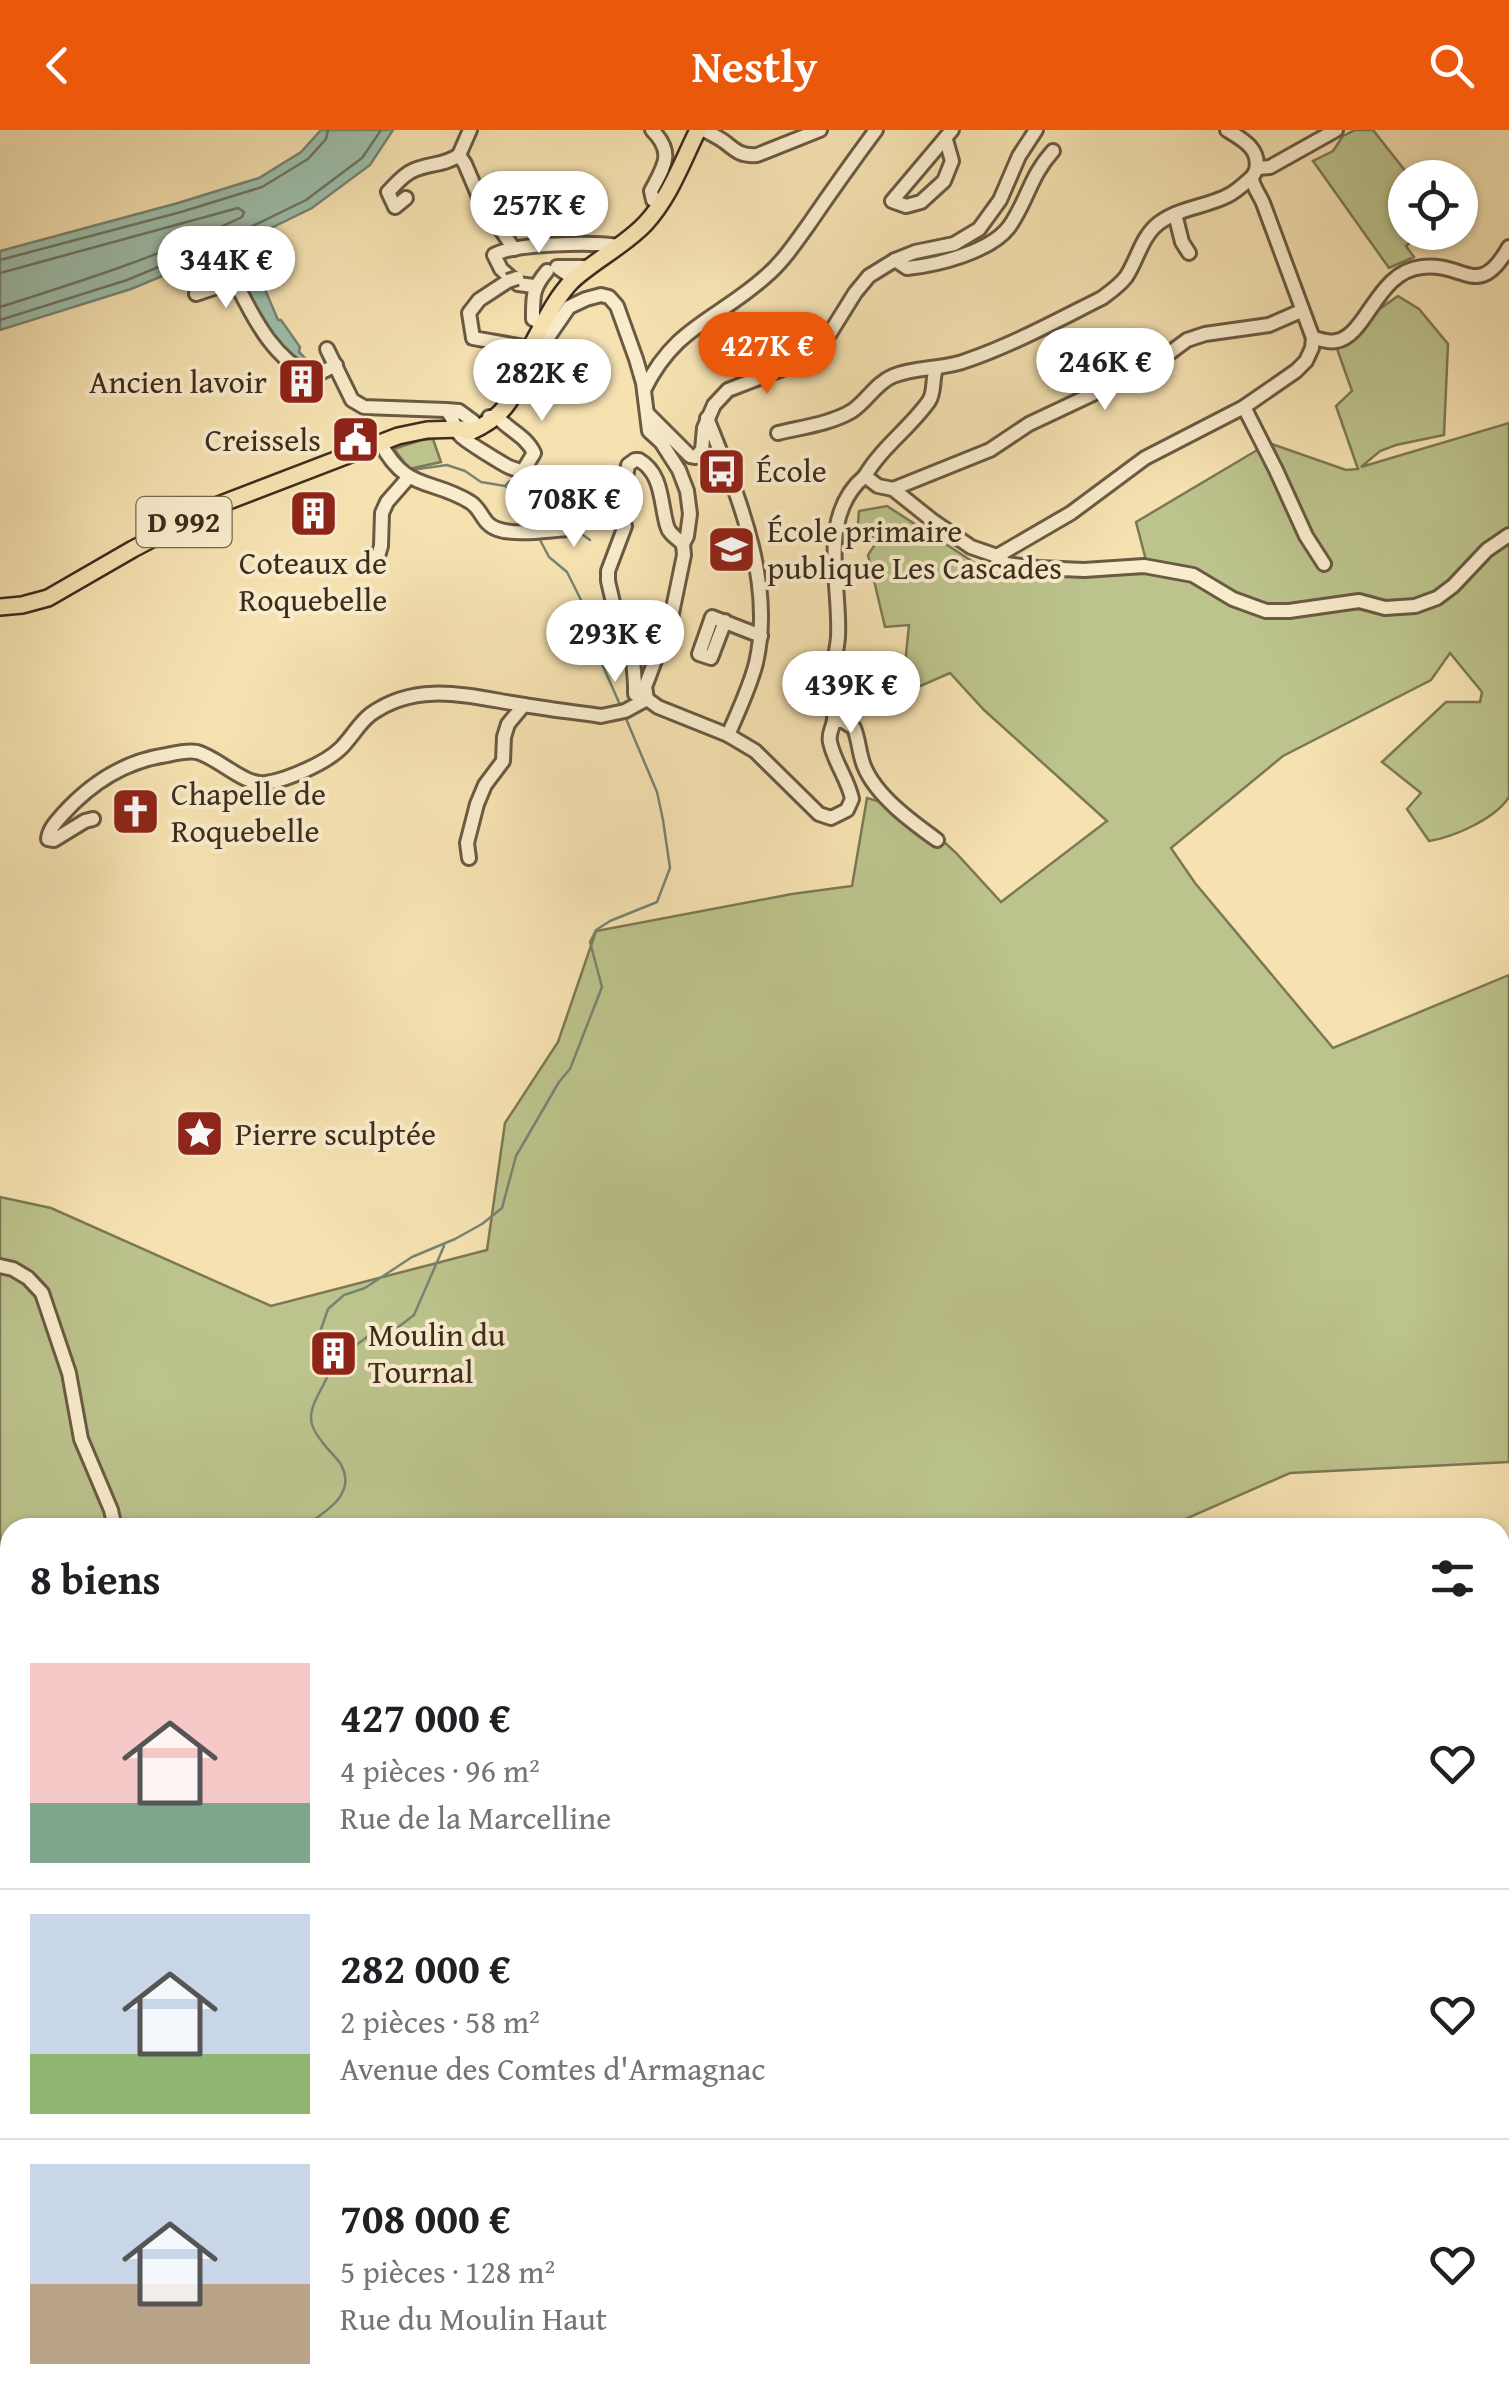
<!DOCTYPE html>
<html lang="fr">
<head>
<meta charset="utf-8">
<style>
  body { margin:0; font-family:"Gentium Book Plus",serif; background:#f6f6f6; color:#202124; height:100vh; display:flex; flex-direction:column; font-size:38px; white-space:nowrap }
  * { box-sizing:border-box; margin:0 }
  p { font-size:32px; color:#757577 }
  .icon { flex:none; width:55px; height:55px; fill:none; stroke:currentColor; stroke-width:2; stroke-linecap:round; stroke-linejoin:round }
  .map { position:relative; flex:1; overflow:hidden }
  .side { position:absolute; left:0px; top:1388px; width:1510px; height:892px; display:flex; flex-direction:column; background:#fff; border-radius:30px 30px 0 0; box-shadow:0 2px 8px #0004 }
  .side>* { flex:none }
  .tools { position:absolute; left:1388px; top:30px; display:grid; gap:20px }
  .tools a { display:grid; place-items:center; width:90px; height:90px; border-radius:50%; background:#fff; box-shadow:0 2px 8px #0004; font-size:50px }
  .price { position:absolute; translate:-50% -85px; padding:0 22px; border-radius:35px; background:#fff; color:#222; font-size:32px; line-height:65px; filter:drop-shadow(0 2px 5px #0008) }
  .price::after { content:''; position:absolute; left:50%; top:60px; width:30px; height:22px; margin-left:-15px; background:inherit; clip-path:polygon(0 0,100% 0,50% 100%) }
  .price.current { background:#ea580c; color:#fff }
  ul { padding:0; list-style:none }
  li { display:flex; align-items:center; gap:30px; height:250px; padding:0 30px }
  li+li { border-top:2px solid #e0e0e0 }
  li span { display:grid; place-items:center; flex:none; width:280px; height:200px; border-radius:0px; color:#555 }
  li>.icon { margin-inline-start:auto }
  span .icon { width:120px; height:120px; fill:#fffc; stroke-width:1 }
  li b { font-size:42px }
  h2 { display:flex; justify-content:space-between; align-items:center; height:120px; padding:0 30px; font-size:42px }
  header { display:flex; justify-content:space-between; align-items:center; height:130px; padding:0 30px; background:#ea580c; color:#fff; font-size:45px; font-weight:700 }
  .map>svg:first-child { display:block }
</style>
</head>
<body>
<header><svg class="icon" aria-label="back" viewBox="0 0 24 24"><path d="M15 5l-7 7 7 7"/></svg>Nestly<svg class="icon" aria-label="search" viewBox="0 0 24 24"><circle cx="10" cy="10" r="6"/><path d="M15 15l6 6"/></svg></header>
<div class="map">
<svg width="1509" height="2278" viewBox="0 0 1509 2278">
  <rect width="100%" height="100%" fill="#f6e2b1"/>
  <filter id="stains"><feTurbulence type="fractalNoise" baseFrequency=".002" numOctaves="4"/><feColorMatrix values="0 0 0 0 .2 0 0 0 0 .09 0 0 0 0 .02 0 0 0 .5 -.17"/></filter>
  <radialGradient id="worn" r=".72"><stop offset=".6" stop-color="#630" stop-opacity="0"/><stop offset="1" stop-color="#630" stop-opacity=".3"/></radialGradient>
  <g fill="#bcc38c" stroke="#7c7855" stroke-width="2.5">
    <polygon points="1355,0 1373,0 1410,47 1405,48 1405,102 1420,103 1406,116 1414,127 1389,138 1313,31 1333,21 1343,6"/>
    <path d="M1398,166L1419,179L1448,214L1444,305L1396,315L1380,321L1361,337L1509,293V667C1495,689 1454,707 1429,711L1407,679L1421,663L1382,632L1446,572H1480L1482,562L1450,523L1431,550L1283,626L1171,718L1195,753L1333,918L1509,845V1332L1290,1343L1165,1398H10V1716L0,1721V1067L51,1078L271,1176L487,1120L505,993L558,912L596,801L792,764L852,756L867,668L910,680L956,723L1001,772L1107,691L984,580L950,543L902,564L909,495L885,497L868,425L876,413L873,407L857,406L859,381L887,376L992,444L1147,434L1136,392L1269,313L1346,340L1358,339L1336,276L1352,261L1336,216L1361,203L1374,183Z"/>
    <polygon points="433,309 441,332 409,339 394,319 421,310"/>
  </g>
  <g fill="#9dbeaa" stroke="#778472" stroke-width="2.5">
    <polygon points="321,0 393,0 370,35 312,78 230,118 131,159 0,200 0,121 178,73 259,48 301,22"/>
    <polygon points="261,150 278,190 281,190 300,217 299,222 309,232 303,240 278,221 244,159"/>
  </g>
  <g fill="none" stroke-linecap="round" stroke-linejoin="round">
    <g stroke="#6d7564" stroke-width="2.5">
      <polyline points="0,130 181,82 262,57 308,29 326,9 328,0"/>
      <path d="M0,143L238,78L244,82L242,87C164,125 82,151 0,177"/>
      <polyline points="0,190 127,150 226,109 306,70 362,28 381,0"/>
    </g>
    <g stroke="#778472" stroke-width="2.5">
      <polyline points="231,119 253,154"/>
      <polyline points="411,340 447,335 465,341 481,352 505,356 524,368 536,396"/>
      <polyline points="506,355 510,351 567,392"/>
      <polyline points="576,400 590,410"/>
      <polyline points="539,408 549,427 567,442 584,476 595,490 602,534 621,577"/>
      <polyline points="329,1244 355,1216 371,1204 397,1198 414,1185 444,1116"/>
      <path d="M301,1398C324,1383 359,1364 340,1333C334,1325 326,1318 320,1309C316,1304 311,1295 311,1288C311,1273 323,1258 328,1245L319,1221V1205L328,1179L344,1165L365,1158L412,1127L455,1109L482,1094L502,1078L516,1026L559,952L570,939L602,857L590,812L596,800L610,791L657,772L670,738L663,690L657,662L624,584"/>
    </g>
    <defs>
      <g id="minor">
        <path d="M652,0C675,23 664,36 651,61L653,70L661,74"/>
        <path d="M704,0C711,4 720,8 726,13C737,22 742,26 757,25L820,0"/>
        <path d="M1227,0C1242,9 1261,19 1256,40C1255,43 1253,45 1252,48C1252,55 1260,66 1263,73L1313,208"/>
        <polyline points="946,10 952,31 944,51 921,72 906,76 892,71 952,0"/>
        <polyline points="459,25 465,34 479,67 514,119"/>
        <polyline points="459,25 470,0"/>
        <polyline points="1257,38 1270,37 1336,0"/>
        <path d="M406,68L395,77L388,62C395,55 403,45 412,41C428,33 444,36 459,25"/>
        <polyline points="1175,84 1182,112 1189,123"/>
        <path d="M895,130L907,138C937,135 990,122 1009,97C1027,72 1030,46 1053,21"/>
        <polyline points="575,150 557,137 589,137"/>
        <polyline points="508,151 479,170 469,183 473,208 530,218"/>
        <path d="M534,156L518,154L501,139L494,125C514,113 593,112 618,116"/>
        <path d="M196,164C209,160 227,151 239,159C257,195 275,228 312,247L336,235"/>
        <path d="M542,194L533,189C533,166 532,159 547,141"/>
        <path d="M535,207L549,206L569,177L586,169L601,165L609,167L617,176L636,229L643,253L649,301L661,312L679,340L687,361L690,384L687,406L683,414L684,425L671,488L645,557L647,569L658,577L728,605L755,621L819,684L831,688L847,680L852,669C848,649 834,632 830,612C828,603 833,598 834,590C835,577 829,565 830,552C832,537 837,522 838,507C841,454 817,386 865,346"/>
        <path d="M1313,208C1319,209 1329,213 1336,211C1367,206 1377,141 1422,137C1465,132 1478,171 1509,117"/>
        <polyline points="327,219 352,270 364,277 446,280"/>
        <path d="M936,239C932,249 935,262 929,271C910,298 882,317 865,346L878,356L893,359L933,391L971,417L997,426L1071,383L1145,328L1244,277L1296,241L1306,231L1312,218L1313,208"/>
        <path d="M644,260C675,196 717,190 765,147C783,132 796,112 809,94C831,62 853,31 876,0"/>
        <polyline points="1244,277 1276,340 1306,406 1324,434"/>
        <polyline points="648,284 690,326 696,327 702,320 704,298 714,275 728,260 808,229 827,208 855,163 869,146 895,130 915,122 954,114 979,99 1000,70 1019,26 1036,0"/>
        <path d="M489,287H497C509,300 526,306 534,323L523,341"/>
        <path d="M707,288C737,364 775,450 756,533C750,557 738,582 728,605"/>
        <path d="M474,292L459,281L446,280C455,288 453,298 461,306C465,311 500,332 507,336C515,340 522,340 529,345C545,356 577,386 594,390C603,392 609,388 616,383"/>
        <path d="M778,303C802,297 830,294 852,281C867,271 876,253 893,246C917,236 944,240 968,230C1014,214 1058,190 1102,168C1110,162 1119,156 1126,147C1138,129 1141,107 1159,93C1179,78 1205,77 1227,66C1236,62 1244,54 1252,47"/>
        <path d="M380,312C406,362 431,348 470,372C482,379 482,394 497,399C516,406 548,400 569,399L584,385"/>
        <polyline points="893,359 990,320 1029,294 1152,236 1187,210 1205,204 1269,195 1301,181"/>
        <path d="M616,383L623,365L628,335L635,330H639C663,344 660,372 667,396C669,404 677,408 683,414"/>
        <polyline points="616,383 625,396 608,441 608,451 618,494 621,495"/>
        <polyline points="997,426 1006,434 1038,438 1084,440 1144,436 1193,445 1233,469 1266,481 1289,481 1359,471 1385,478 1415,476 1437,468 1453,456 1487,420 1509,405"/>
        <polyline points="376,433 381,416 382,383 387,372 408,348"/>
        <polyline points="725,491 711,528 699,524 712,487 761,506"/>
        <path d="M630,496H633C629,520 636,540 635,564L645,563"/>
        <path d="M834,591H843L854,598C859,610 859,624 864,636C876,666 912,692 937,710"/>
        <path d="M93,689L85,691L54,710L48,709C49,699 56,692 63,684C91,653 125,631 167,625C176,623 187,620 197,622C219,628 244,656 266,653C287,650 326,633 341,618C352,607 359,593 371,584C417,551 468,566 518,574C546,579 574,582 601,586L625,581L647,569"/>
        <polyline points="469,728 467,713 477,674 485,655 503,631 504,607 508,594 524,575"/>
        <polyline points="0,1136 13,1139 28,1148 42,1163 69,1243 81,1309 111,1380 115,1398"/>
        <polyline points="0,1907 2,1912 10,1916"/>
        <polyline points="523,2270 523,2278"/>
      </g>
      <g id="major">
        <path d="M527,223C542,198 552,172 572,151C595,130 624,116 645,94C670,67 682,32 698,0"/>
        <path d="M0,477L22,475L48,468L133,419L213,377L398,306L427,300L462,299L470,302C512,284 517,259 530,218"/>
      </g>
    </defs>
    <use href="#minor" stroke="#6b5a43" stroke-width="18"/>
    <use href="#major" stroke="#3d2c1e" stroke-width="20"/>
    <use href="#minor" stroke="#f9eccc" stroke-width="12"/>
    <use href="#major" stroke="#f6e2b1" stroke-width="15"/>
    <defs>
      <polyline id="minor-bridge" points="508,151 517,148"/>
    </defs>
    <use href="#minor-bridge" stroke="#6b5a43" stroke-width="18" stroke-linecap="butt"/>
    <use href="#minor-bridge" stroke="#f9eccc" stroke-width="12"/>
  </g>
  <defs>
    <symbol id="building-square" viewBox="-11 -11 22 22"><rect x="-9" y="-9" width="18" height="18" rx="4" fill="#8f2418" stroke="#f9eccc"/><path d="M-4-6H4V6H1V3H-1V6H-4ZM-2.5-4.3h1.7v1.8h-1.7ZM.8-4.3h1.7v1.8H.8ZM-2.5-1h1.7V.8h-1.7ZM.8-1h1.7V.8H.8Z" fill="#fff"/></symbol>
    <symbol id="civic-square" viewBox="-11 -11 22 22"><rect x="-9" y="-9" width="18" height="18" rx="4" fill="#8f2418" stroke="#f9eccc"/><path d="M-.6-6.5H3V-4.5H.6V-3L4-1V1h2V6H-6V1h2V-1L-.6-3ZM-1.2 2.5V6h2.4V2.5Z" fill="#fff"/></symbol>
    <symbol id="bus-square" viewBox="-11 -11 22 22"><rect x="-9" y="-9" width="18" height="18" rx="4" fill="#8f2418" stroke="#f9eccc"/><path d="M-5-6H5V4H4V6H2V4H-2V6H-4V4H-5ZM-3.5-4V0h7V-4ZM-3.5 1.2v1.5H-2V1.2ZM2 1.2v1.5H3.5V1.2Z" fill="#fff"/></symbol>
    <symbol id="school-square" viewBox="-11 -11 22 22"><rect x="-9" y="-9" width="18" height="18" rx="4" fill="#8f2418" stroke="#f9eccc"/><path d="M0-5L7-2L0 1L-7-2ZM-4 1L0 2.5L4 1V4Q0 6-4 4Z" fill="#fff"/></symbol>
    <symbol id="church-square" viewBox="-11 -11 22 22"><rect x="-9" y="-9" width="18" height="18" rx="4" fill="#8f2418" stroke="#f9eccc"/><path d="M-1.2-6h2.4v3.5h3.3v2.4h-3.3V6h-2.4V-.1h-3.3v-2.4h3.3Z" fill="#fff"/></symbol>
    <symbol id="sight-square" viewBox="-11 -11 22 22"><rect x="-9" y="-9" width="18" height="18" rx="4" fill="#8f2418" stroke="#f9eccc"/><path d="M0-6L1.8-2.2L6-1.7L2.9 1.2L3.7 5.4L0 3.3L-3.7 5.4L-2.9 1.2L-6-1.7L-1.8-2.2Z" fill="#fff"/></symbol>
  </defs>
  <g fill-rule="evenodd">
    <use href="#building-square" x="274" y="224" width="55" height="55"/>
    <use href="#civic-square" x="328" y="282" width="55" height="55"/>
    <use href="#bus-square" x="694" y="314" width="55" height="55"/>
    <use href="#building-square" x="286" y="356" width="55" height="55"/>
    <use href="#school-square" x="704" y="392" width="55" height="55"/>
    <use href="#church-square" x="108" y="654" width="55" height="55"/>
    <use href="#sight-square" x="172" y="976" width="55" height="55"/>
    <use href="#building-square" x="306" y="1196" width="55" height="55"/>
  </g>
  <g text-anchor="middle" stroke-width="8" stroke-linejoin="round" paint-order="stroke">
    <rect fill="#f9eccc" stroke="#756652" stroke-width="2.5" x="136.5" y="367" width="95" height="50" rx="8"/>
    <g font-size="30" font-weight="bold" fill="#3d2c1e">
      <text x="184" y="402">D 992</text>
    </g>
    <g font-size="32" fill="#3d2c1e" stroke="#f9eccc" text-anchor="start">
      <text x="267" y="263" text-anchor="end">Ancien lavoir</text>
      <text x="321" y="321" text-anchor="end">Creissels</text>
      <text x="756" y="352">École</text>
      <text x="767" y="412">École primaire<tspan x="767" dy="37">publique Les Cascades</tspan></text>
      <text x="313" y="444" text-anchor="middle">Coteaux de<tspan x="313" dy="37">Roquebelle</tspan></text>
      <text x="171" y="675">Chapelle de<tspan x="171" dy="37">Roquebelle</tspan></text>
      <text x="235" y="1015">Pierre sculptée</text>
      <text x="368" y="1216">Moulin du<tspan x="368" dy="37">Tournal</tspan></text>
    </g>
  </g>
  <rect width="100%" height="100%" filter="url(#stains)"/>
  <rect width="100%" height="100%" fill="url(#worn)"/>
</svg>
<div class="tools">
<a><svg class="icon" aria-label="locate" viewBox="0 0 24 24"><circle cx="12" cy="12" r="6"/><path d="M12 2v4M12 18v4M2 12h4M18 12h4"/></svg></a>
</div>
<b class="price" style="left:539px;top:126px">257K €</b>
<b class="price" style="left:226px;top:181px">344K €</b>
<b class="price current" style="left:767px;top:267px">427K €</b>
<b class="price" style="left:1105px;top:283px">246K €</b>
<b class="price" style="left:542px;top:294px">282K €</b>
<b class="price" style="left:574px;top:420px">708K €</b>
<b class="price" style="left:615px;top:555px">293K €</b>
<b class="price" style="left:851px;top:606px">439K €</b>
<section class="side">
<h2>8 biens<svg class="icon" aria-label="filters" viewBox="0 0 24 24"><path d="M4 7h16M4 17h16"/><circle cx="9" cy="7" r="2"/><circle cx="15" cy="17" r="2"/></svg></h2>
<ul>
<li><span style="background:linear-gradient(#f6c9c9 70%,#7fa58c 0)"><svg class="icon" aria-label="home" viewBox="0 0 24 24"><path d="M3 11l9-7 9 7M6 9v11h12V9"/></svg></span><div><b>427 000 €</b><p>4 pièces · 96 m²</p><p>Rue de la Marcelline</p></div><svg class="icon" aria-label="heart" viewBox="0 0 24 24"><path d="M12 20l-8-8c-3-5 5-10 8-4 3-6 11-1 8 4z"/></svg></li>
<li><span style="background:linear-gradient(#c9d6e8 70%,#8fb573 0)"><svg class="icon" aria-label="home" viewBox="0 0 24 24"><path d="M3 11l9-7 9 7M6 9v11h12V9"/></svg></span><div><b>282 000 €</b><p>2 pièces · 58 m²</p><p>Avenue des Comtes d'Armagnac</p></div><svg class="icon" aria-label="heart" viewBox="0 0 24 24"><path d="M12 20l-8-8c-3-5 5-10 8-4 3-6 11-1 8 4z"/></svg></li>
<li><span style="background:linear-gradient(#c9d6e8 60%,#b9a48a 0)"><svg class="icon" aria-label="home" viewBox="0 0 24 24"><path d="M3 11l9-7 9 7M6 9v11h12V9"/></svg></span><div><b>708 000 €</b><p>5 pièces · 128 m²</p><p>Rue du Moulin Haut</p></div><svg class="icon" aria-label="heart" viewBox="0 0 24 24"><path d="M12 20l-8-8c-3-5 5-10 8-4 3-6 11-1 8 4z"/></svg></li>
</ul>
</section>
</div>
</body>
</html>
